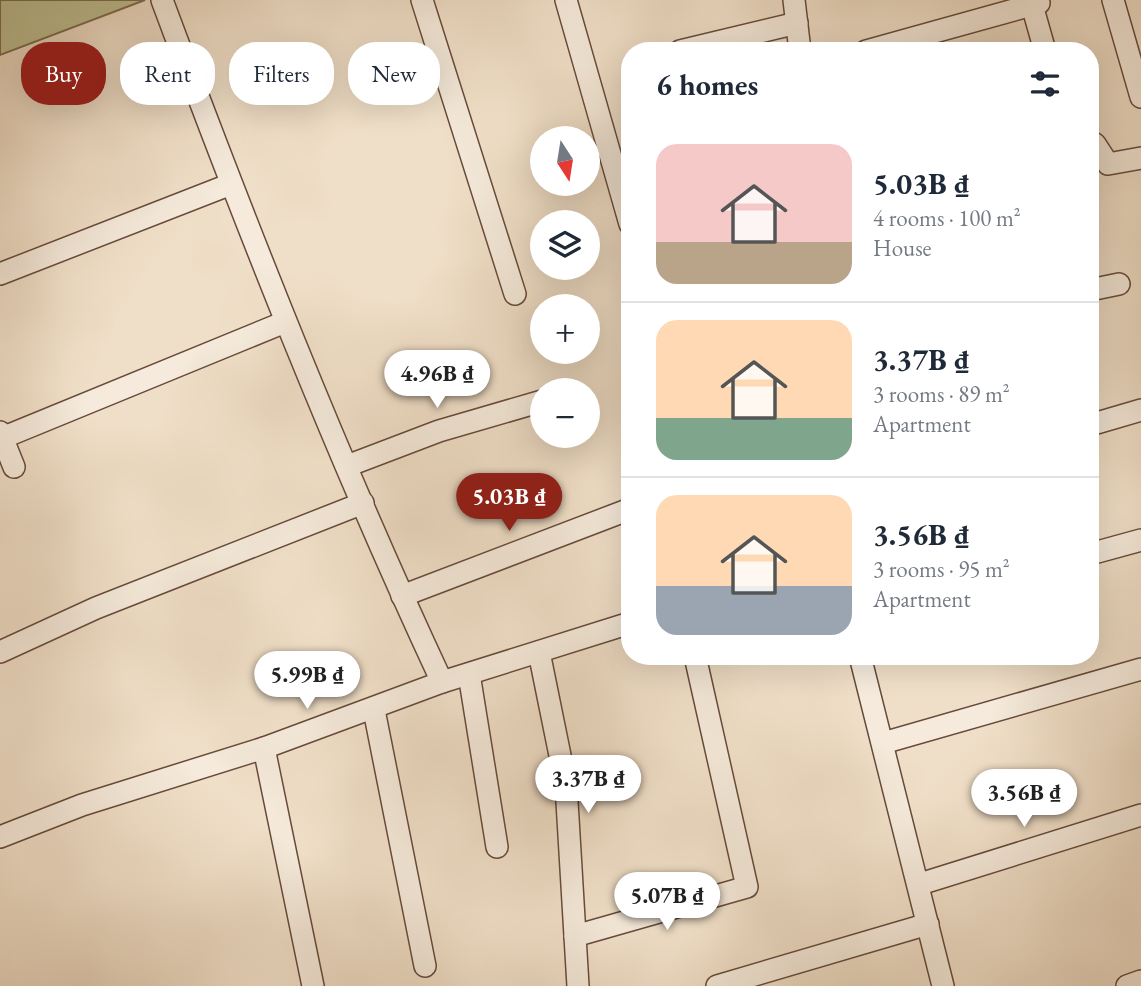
<!DOCTYPE html>
<html lang="en">
<head>
<meta charset="utf-8">
<style>
  body { margin:0; font-family:"EB Garamond",serif; background:#f2f2f3; color:#1f2937; height:100vh; display:flex; flex-direction:column; font-size:26px; white-space:nowrap }
  * { box-sizing:border-box; margin:0 }
  p { font-size:23px; color:#747a83 }
  .icon { flex:none; width:38px; height:38px; fill:none; stroke:currentColor; stroke-width:2; stroke-linecap:round; stroke-linejoin:round }
  .map { position:relative; flex:1; overflow:hidden }
  .drawer { position:absolute; left:621px; top:42px; width:478px; height:623px; display:flex; flex-direction:column; background:#fff; border-radius:28px; box-shadow:0 7px 28px #0002 }
  .drawer>* { flex:none }
  .top-card { position:absolute; left:21px; top:42px; width:495px; height:63px; display:flex; gap:14px }
  .needle { width:46px; rotate:168deg }
  .fabs { position:absolute; left:530px; top:126px; display:grid; gap:14px }
  .fabs a { display:grid; place-items:center; width:70px; height:70px; border-radius:50%; background:#fff; box-shadow:0 7px 28px #0002; font-size:35px }
  .price { position:absolute; translate:-50% -60px; padding:0 16px; border-radius:24px; background:#fff; color:#222; font-size:23px; line-height:46px; filter:drop-shadow(0 2px 4px #0008) }
  .price::after { content:''; position:absolute; left:50%; top:42px; width:21px; height:16px; margin-left:-10px; background:inherit; clip-path:polygon(0 0,100% 0,50% 100%) }
  .price.current { background:#8f2418; color:#fff }
  ul { padding:0; list-style:none }
  li { display:flex; align-items:center; gap:21px; height:175px; padding:0 35px }
  li+li { border-top:2px solid #e0e1e3 }
  li span { display:grid; place-items:center; flex:none; width:196px; height:140px; border-radius:21px; color:#555 }
  li>.icon { margin-inline-start:auto }
  span .icon { width:84px; height:84px; fill:#fffc; stroke-width:1 }
  li b { font-size:30px }
  h2 { display:flex; justify-content:space-between; align-items:center; height:84px; padding:0 35px; font-size:30px }
  .tag { padding:0 24px; border-radius:28px; background:#fff; box-shadow:0 7px 28px #0002; font-size:24px; line-height:63px }
  .tag.current { background:#8f2418; color:#fff }
  .map>svg:first-child { display:block }
</style>
</head>
<body>
<div class="map">
<svg width="1141" height="986" viewBox="0 0 1141 986">
  <rect width="100%" height="100%" fill="#f0dfc8"/>
  <filter id="stains"><feTurbulence type="fractalNoise" baseFrequency=".00286" numOctaves="4"/><feColorMatrix values="0 0 0 0 .2 0 0 0 0 .09 0 0 0 0 .02 0 0 0 .5 -.17"/></filter>
  <radialGradient id="worn" r=".72"><stop offset=".6" stop-color="#630" stop-opacity="0"/><stop offset="1" stop-color="#630" stop-opacity=".3"/></radialGradient>
  <polygon fill="#bec093" stroke="#7c6c50" stroke-width="2" points="0,0 145,0 0,55"/>
  <g fill="none" stroke-linecap="round" stroke-linejoin="round">
    <defs>
      <g id="minor">
        <path d="M162,0C248,231 338,459 442,682"/>
        <polyline points="422,0 515,294"/>
        <polyline points="566,0 630,224"/>
        <polyline points="794,0 800,51"/>
        <polyline points="1113,0 1141,97"/>
        <polyline points="1032,5 1045,51"/>
        <polyline points="680,51 797,23"/>
        <polyline points="866,51 1039,3"/>
        <polyline points="1090,141 1095,144 1108,164 1141,158"/>
        <polyline points="0,274 231,184"/>
        <polyline points="1090,290 1119,284"/>
        <polyline points="1090,425 1141,410"/>
        <polyline points="0,432 14,467"/>
        <polyline points="2,438 285,322"/>
        <polyline points="347,466 439,431 542,401"/>
        <polyline points="1090,554 1141,540"/>
        <polyline points="402,596 630,509"/>
        <polyline points="0,652 96,608 363,503"/>
        <polyline points="539,652 566,785 578,986"/>
        <polyline points="860,656 943,986"/>
        <polyline points="469,674 497,847"/>
        <polyline points="374,710 425,966"/>
        <polyline points="883,743 1141,669"/>
        <polyline points="264,748 313,986"/>
        <polyline points="0,837 82,805 264,748 442,682 630,623"/>
        <polyline points="920,884 1141,815"/>
        <polyline points="575,936 747,887 695,656"/>
        <polyline points="717,986 928,924"/>
        <polyline points="1127,986 1141,981"/>
      </g>
    </defs>
    <use href="#minor" stroke="#674a3b" stroke-width="24"/>
    <use href="#minor" stroke="#f5eadb" stroke-width="21"/>
  </g>
  <rect width="100%" height="100%" filter="url(#stains)"/>
  <rect width="100%" height="100%" fill="url(#worn)"/>
</svg>
<div class="fabs">
<a><svg class="needle" viewBox="-14 -14 28 28"><path d="M0-13l5 13h-10z" fill="#e53935"/><path d="M0 13l5-13h-10z" fill="#747a83"/></svg></a>
<a><svg class="icon" aria-label="layers" viewBox="0 0 24 24"><path d="M12 4l9 5-9 5-9-5zM3 14l9 5 9-5"/></svg></a>
<a>+</a>
<a>−</a>
</div>
<b class="price" style="left:437px;top:410px">4.96B ₫</b>
<b class="price current" style="left:509px;top:533px">5.03B ₫</b>
<b class="price" style="left:307px;top:711px">5.99B ₫</b>
<b class="price" style="left:588px;top:815px">3.37B ₫</b>
<b class="price" style="left:1024px;top:829px">3.56B ₫</b>
<b class="price" style="left:667px;top:932px">5.07B ₫</b>
<div class="top-card">
<a class="tag current">Buy</a>
<a class="tag">Rent</a>
<a class="tag">Filters</a>
<a class="tag">New</a>
</div>
<section class="drawer">
<h2>6 homes<svg class="icon" aria-label="filters" viewBox="0 0 24 24"><path d="M4 7h16M4 17h16"/><circle cx="9" cy="7" r="2"/><circle cx="15" cy="17" r="2"/></svg></h2>
<ul>
<li><span style="background:linear-gradient(#f6c9c9 70%,#b9a48a 0)"><svg class="icon" aria-label="home" viewBox="0 0 24 24"><path d="M3 11l9-7 9 7M6 9v11h12V9"/></svg></span><div><b>5.03B ₫</b><p>4 rooms · 100 m²</p><p>House</p></div></li>
<li><span style="background:linear-gradient(#ffd9b3 70%,#7fa58c 0)"><svg class="icon" aria-label="home" viewBox="0 0 24 24"><path d="M3 11l9-7 9 7M6 9v11h12V9"/></svg></span><div><b>3.37B ₫</b><p>3 rooms · 89 m²</p><p>Apartment</p></div></li>
<li><span style="background:linear-gradient(#ffd9b3 65%,#9aa5b1 0)"><svg class="icon" aria-label="home" viewBox="0 0 24 24"><path d="M3 11l9-7 9 7M6 9v11h12V9"/></svg></span><div><b>3.56B ₫</b><p>3 rooms · 95 m²</p><p>Apartment</p></div></li>
</ul>
</section>
</div>
</body>
</html>
